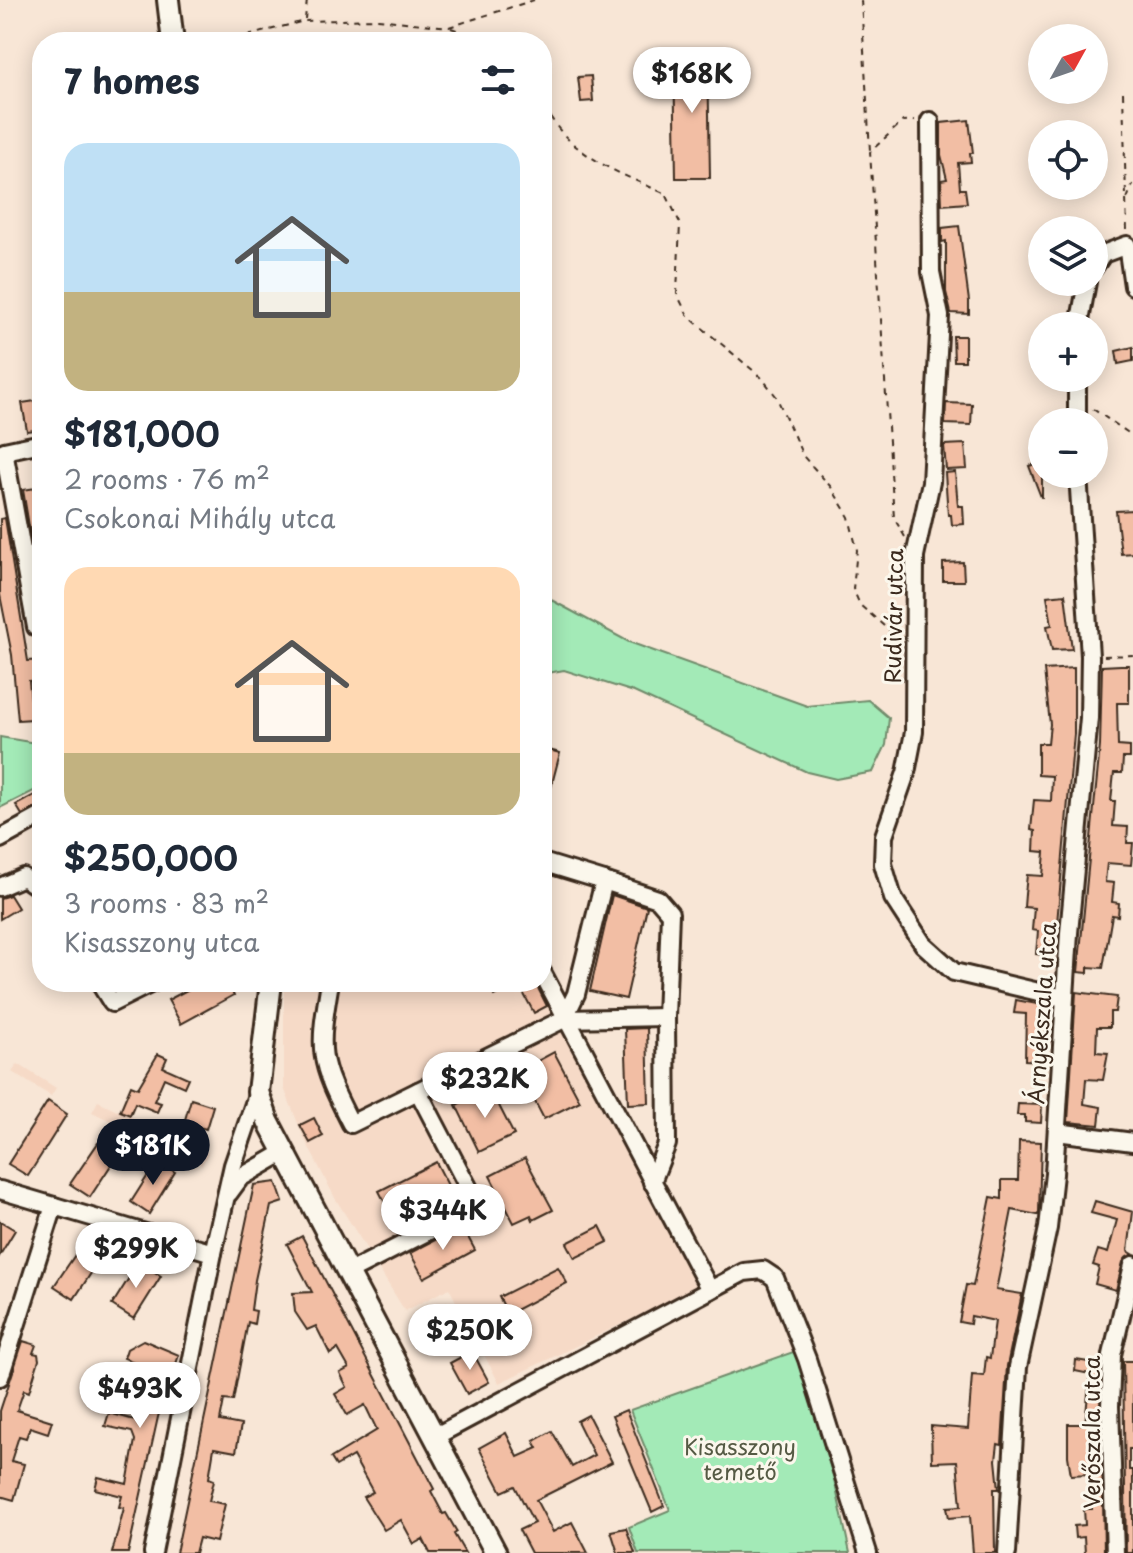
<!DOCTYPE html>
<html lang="en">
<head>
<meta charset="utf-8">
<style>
  body { margin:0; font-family:"Playpen Sans",sans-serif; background:#f2f2f3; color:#1f2937; height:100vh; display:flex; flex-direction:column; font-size:30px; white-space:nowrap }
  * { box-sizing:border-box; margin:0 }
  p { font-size:26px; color:#747a83 }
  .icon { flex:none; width:44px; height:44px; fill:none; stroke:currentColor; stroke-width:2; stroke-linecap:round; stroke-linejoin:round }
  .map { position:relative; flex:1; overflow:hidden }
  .sheet { position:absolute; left:32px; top:32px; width:520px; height:960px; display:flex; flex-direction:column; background:#fff; border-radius:32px; box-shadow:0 4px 20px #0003 }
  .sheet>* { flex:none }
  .needle { width:52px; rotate:50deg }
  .buttons { position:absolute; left:1028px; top:24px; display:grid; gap:16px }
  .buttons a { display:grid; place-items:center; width:80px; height:80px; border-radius:50%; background:#fff; box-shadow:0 4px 20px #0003; font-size:40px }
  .price { position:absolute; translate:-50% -68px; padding:0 18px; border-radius:28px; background:#fff; color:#222; font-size:26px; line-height:52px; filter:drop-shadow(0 2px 4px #0008) }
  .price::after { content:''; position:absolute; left:50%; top:48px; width:24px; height:18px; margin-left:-12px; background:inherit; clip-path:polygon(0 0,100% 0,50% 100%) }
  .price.selected { background:#111827; color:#fff }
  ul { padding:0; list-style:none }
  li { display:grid; align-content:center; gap:16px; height:424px; padding:0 32px }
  li span { display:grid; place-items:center; height:248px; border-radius:24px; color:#555 }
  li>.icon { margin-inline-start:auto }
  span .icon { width:144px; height:144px; fill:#fffc; stroke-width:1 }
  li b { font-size:34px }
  h2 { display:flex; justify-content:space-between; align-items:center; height:96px; padding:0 32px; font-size:34px }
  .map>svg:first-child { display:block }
</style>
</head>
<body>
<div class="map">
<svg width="1133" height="1553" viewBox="0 0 1133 1553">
  <rect width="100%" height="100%" fill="#f8e6d6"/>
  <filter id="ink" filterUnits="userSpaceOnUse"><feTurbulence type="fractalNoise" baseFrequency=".0125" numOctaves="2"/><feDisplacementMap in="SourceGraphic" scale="16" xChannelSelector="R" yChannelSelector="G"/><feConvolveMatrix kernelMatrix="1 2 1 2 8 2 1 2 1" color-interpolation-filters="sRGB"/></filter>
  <g filter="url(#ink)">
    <g fill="#f6dac7">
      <polygon points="542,951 711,1281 499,1383 449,1288 405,1311 335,1198 303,1136 284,1088 284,982 542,982"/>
      <polygon points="18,1064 56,1088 51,1096 12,1072"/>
      <polygon points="98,1101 208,1153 202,1165 92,1112"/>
    </g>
    <g fill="#a3eab7" stroke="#6f8a6a" stroke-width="2">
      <polygon points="542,595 629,642 807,706 868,700 889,718 886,745 873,772 836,779 807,772 634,692 564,670 542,674"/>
      <polygon points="0,737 42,744 42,787 0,808"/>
      <polygon points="796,1351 834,1479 850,1553 638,1553 629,1527 670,1510 630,1410"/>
    </g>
    <g fill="#f2bea4" stroke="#3b2a1e" stroke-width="2">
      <polygon points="674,52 708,52 710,178 676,178"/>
      <polygon points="591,76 593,101 581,102 578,77"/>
      <polygon points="969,120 973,153 970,153 971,162 958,163 960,189 965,189 967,203 942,205 941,180 947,179 941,155 941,123"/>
      <polygon points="959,226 969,301 969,314 951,313 946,292 946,241 942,242 942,228"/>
      <polygon points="953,336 965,336 965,361 954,361"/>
      <polygon points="1133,347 1133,361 1118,364 1116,351"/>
      <polygon points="42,400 42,429 27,431 22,403"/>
      <polygon points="946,403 972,404 971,425 945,424"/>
      <polygon points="965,444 967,469 946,470 944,445"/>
      <polygon points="1042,462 1042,497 1041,497 1029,466"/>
      <polygon points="955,472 958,506 963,506 964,524 952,525 951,515 948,515 945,473"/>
      <polygon points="42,487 42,573 37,574 23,490"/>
      <polygon points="1133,510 1133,553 1121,554 1116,511"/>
      <polygon points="5,518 28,661 42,660 42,680 29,681 33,719 18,720 12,655 0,595 0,519"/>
      <polygon points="963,562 964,581 943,581 943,563"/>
      <polygon points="1065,594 1072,649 1052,650 1047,626 1052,625 1047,596"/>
      <polygon points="1121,665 1129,665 1129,703 1117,703 1118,746 1130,747 1130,758 1123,758 1122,773 1114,773 1111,801 1115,801 1113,826 1128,827 1127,843 1133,843 1131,865 1107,863 1105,882 1114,883 1112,902 1119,903 1118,916 1112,915 1103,968 1088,967 1088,973 1078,972 1100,746 1102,666"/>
      <polygon points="1074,668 1074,734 1054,956 1036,954 1038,931 1032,930 1034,908 1024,907 1025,894 1027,875 1043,876 1045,852 1034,851 1035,831 1031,830 1034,800 1051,801 1052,776 1038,775 1038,743 1048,743 1050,724 1044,670"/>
      <polygon points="549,750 560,753 546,807 542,807 542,776"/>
      <polygon points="42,791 42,805 22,815 16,805"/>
      <polygon points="10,895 18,908 0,919 0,898"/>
      <polygon points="612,895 647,907 626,999 590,991"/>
      <polygon points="202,982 227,982 234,995 181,1024 168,1000"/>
      <polygon points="487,982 535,982 547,1006 534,1013 518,983 494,996"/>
      <polygon points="1076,992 1117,997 1115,1012 1110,1012 1110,1027 1097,1027 1096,1052 1108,1053 1103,1080 1086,1079 1084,1104 1101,1107 1099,1125 1068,1122"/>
      <polygon points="1016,1000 1048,1006 1043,1061 1025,1060 1026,1014 1014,1013"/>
      <polygon points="647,1028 649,1103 628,1104 625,1029"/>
      <polygon points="554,1052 580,1101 544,1119 519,1071"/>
      <polygon points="158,1054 167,1058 163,1067 188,1078 184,1087 164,1078 154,1101 161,1103 157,1112 135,1103 130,1115 120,1111 131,1085 138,1088"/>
      <polygon points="490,1088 514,1135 479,1152 456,1105"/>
      <polygon points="191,1099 213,1106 206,1129 184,1123"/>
      <polygon points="48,1101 67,1114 28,1176 8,1164"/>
      <polygon points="1018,1104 1042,1105 1041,1123 1025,1122 1025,1115 1017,1115"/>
      <polygon points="314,1118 323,1136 310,1143 300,1125"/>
      <polygon points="1019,1141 1041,1142 1039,1212 1038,1215 1012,1210 1002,1261 996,1290 1022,1294 1007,1366 1002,1445 998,1444 996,1460 999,1489 994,1489 995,1553 973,1553 970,1516 949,1518 947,1507 961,1506 957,1461 932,1462 931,1426 968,1429 972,1375 984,1376 986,1357 990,1358 995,1321 971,1316 970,1324 959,1322 966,1285 973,1286 991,1197 1002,1199 1002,1180 1018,1180"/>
      <polygon points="98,1143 117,1156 90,1197 70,1184"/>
      <polygon points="525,1158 553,1210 533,1220 531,1215 514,1223 490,1176"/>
      <polygon points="157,1161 175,1172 149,1214 131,1202"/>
      <polygon points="436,1162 454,1197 398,1228 379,1191"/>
      <polygon points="276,1182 283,1202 271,1206 255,1280 251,1310 256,1311 254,1324 248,1322 233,1401 224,1400 220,1421 241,1425 236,1452 214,1448 209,1478 214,1480 209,1501 225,1504 216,1542 199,1538 195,1553 176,1553 254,1185"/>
      <polygon points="1095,1201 1133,1212 1128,1251 1133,1254 1123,1262 1116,1290 1095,1284 1099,1267 1093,1265 1098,1250 1108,1253 1117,1220 1091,1213"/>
      <polygon points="0,1221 15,1230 0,1255"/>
      <polygon points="462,1226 475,1250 424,1278 410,1253"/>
      <polygon points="600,1226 608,1242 575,1258 567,1243"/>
      <polygon points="302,1236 434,1489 431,1491 443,1514 446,1513 457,1532 454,1534 465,1553 430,1553 423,1539 414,1544 401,1520 384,1530 363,1497 373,1492 353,1456 336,1466 331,1458 377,1430 365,1405 347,1415 335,1394 347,1387 340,1373 349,1368 338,1349 330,1354 316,1326 307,1330 295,1312 293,1293 312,1292 287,1244"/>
      <polygon points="81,1246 101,1258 74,1299 54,1286"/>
      <polygon points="139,1262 161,1276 134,1319 112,1305"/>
      <polygon points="558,1267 567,1283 508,1314 499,1297"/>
      <polygon points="446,1303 461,1332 438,1343 423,1315"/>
      <polygon points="143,1340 179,1355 158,1417 128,1553 112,1553 124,1508 119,1507 122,1496 95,1489 98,1477 127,1484 135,1440 132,1432 105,1426 109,1413 138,1421 145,1396 128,1389 137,1363 124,1358 127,1349"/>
      <polygon points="23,1341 36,1345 33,1353 38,1354 39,1360 29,1392 24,1390 17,1410 52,1421 48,1433 30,1427 26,1438 19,1436 11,1461 24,1464 14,1500 0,1496 0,1411"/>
      <polygon points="472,1351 489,1382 467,1394 450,1363"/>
      <polygon points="1076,1360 1101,1364 1104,1553 1085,1553 1084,1537 1075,1538 1074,1526 1085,1525 1084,1509 1092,1509 1089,1474 1071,1475 1068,1456 1068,1424 1085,1424 1090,1374 1075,1371"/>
      <polygon points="1123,1361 1133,1361 1133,1449 1129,1449 1129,1470 1133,1470 1133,1553 1126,1553"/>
      <polygon points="626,1410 664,1506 652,1512 612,1416"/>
      <polygon points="588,1415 612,1462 536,1500 553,1532 572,1522 588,1553 531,1553 519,1530 534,1523 515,1486 502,1492 479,1448 506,1433 518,1457 538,1448 534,1441 552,1431 572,1467 594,1455 577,1421"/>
      <polygon points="626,1528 635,1553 618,1553 611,1531"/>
    </g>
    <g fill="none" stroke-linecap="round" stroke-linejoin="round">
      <defs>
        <g id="minor">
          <polyline points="930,121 931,272 940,316 931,482 915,556 914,732 906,773 884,836 883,864 893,898 923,944 954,972 1064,998"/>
          <polyline points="1094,267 1103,254 1127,245 1133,286"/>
          <polyline points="1079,326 1087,282"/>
          <polyline points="1077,378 1077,422"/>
          <polyline points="36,627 4,451 42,443"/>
          <polyline points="0,839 42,816"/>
          <polyline points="542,862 604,881 576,994 564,1019"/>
          <polyline points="604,881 658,899 670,913 666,1017"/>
          <polyline points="0,887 23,877 42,890"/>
          <polyline points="542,972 710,1290"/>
          <polyline points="99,982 112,1003 154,982"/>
          <path d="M330,982C318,1053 318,1059 351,1124L564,1019L666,1017L667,1144L652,1182"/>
          <polyline points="1057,1132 1133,1142"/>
          <polyline points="0,1190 213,1253"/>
          <polyline points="229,1193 240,1178 283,1153"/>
          <polyline points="347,1273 478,1206 418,1091"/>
          <polyline points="0,1377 54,1206"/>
          <polyline points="434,1437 744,1272 763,1270 775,1278 807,1359 868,1553"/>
          <polyline points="153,1553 213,1253 233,1165 258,1092"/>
          <polyline points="1007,1553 1018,1367 1048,1228 1054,1174 1069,933 1089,718 1090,656 1078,474"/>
          <polyline points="1115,1553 1110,1406 1112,1355 1133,1265"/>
        </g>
        <g id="major">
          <polyline points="168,0 173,42"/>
          <polyline points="271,982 258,1092 268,1121 496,1553"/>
        </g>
      </defs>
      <use href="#minor" stroke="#3b2a1e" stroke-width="22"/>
      <use href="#major" stroke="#3b2a1e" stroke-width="26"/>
      <g stroke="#3b2a1e" stroke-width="2" stroke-dasharray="6 6" stroke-linecap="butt">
        <polyline points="861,0 870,151"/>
        <polyline points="305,19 307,0"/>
        <polyline points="451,28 492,42"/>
        <polyline points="224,42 304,21 378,19 449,27 534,0"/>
        <polyline points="1123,92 1127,232"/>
        <path d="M542,94C554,150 619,173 666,194L680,223L677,294L688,316L761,377L776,396L803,456L831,487L849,517L857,550L853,589L860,605L899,639"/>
        <polyline points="1127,199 1133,184"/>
        <polyline points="1093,409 1133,436"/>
        <polyline points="905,537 894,518 870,152 903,121 915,120"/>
        <polyline points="1104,656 1133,655"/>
      </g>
      <use href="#minor" stroke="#fbf7ec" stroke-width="16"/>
      <use href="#major" stroke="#fbf7ec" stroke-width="20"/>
    </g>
  </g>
  <g text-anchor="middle" stroke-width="6" stroke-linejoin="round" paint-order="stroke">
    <g font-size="22" fill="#3b2a1e" stroke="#fbf7ec">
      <text transform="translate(894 616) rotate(-89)" y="8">Rudivár utca</text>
      <text transform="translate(1042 1013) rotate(-86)" y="8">Árnyékszala utca</text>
      <text transform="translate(1092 1432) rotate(-90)" y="8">Verőszala utca</text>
    </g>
    <g font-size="22" fill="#555a44" stroke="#fbf7ec">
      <text x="740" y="1455">Kisasszony<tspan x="740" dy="25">temető</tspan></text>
    </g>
  </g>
</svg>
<div class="buttons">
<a><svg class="needle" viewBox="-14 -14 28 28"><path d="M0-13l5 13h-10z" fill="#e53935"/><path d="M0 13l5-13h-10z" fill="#747a83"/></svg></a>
<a><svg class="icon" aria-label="locate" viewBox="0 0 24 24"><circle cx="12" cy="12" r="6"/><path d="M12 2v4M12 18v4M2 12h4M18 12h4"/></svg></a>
<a><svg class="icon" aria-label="layers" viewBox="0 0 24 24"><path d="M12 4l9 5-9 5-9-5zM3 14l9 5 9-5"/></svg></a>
<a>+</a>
<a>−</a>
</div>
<b class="price" style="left:692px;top:115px">$168K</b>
<b class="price" style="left:485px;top:1120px">$232K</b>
<b class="price selected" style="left:153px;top:1187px">$181K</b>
<b class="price" style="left:443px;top:1252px">$344K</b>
<b class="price" style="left:136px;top:1290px">$299K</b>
<b class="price" style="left:470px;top:1372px">$250K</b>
<b class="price" style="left:140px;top:1430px">$493K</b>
<section class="sheet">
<h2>7 homes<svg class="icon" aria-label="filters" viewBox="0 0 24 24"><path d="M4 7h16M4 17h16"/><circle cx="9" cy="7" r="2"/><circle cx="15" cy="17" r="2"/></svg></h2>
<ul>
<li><span style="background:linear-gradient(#bfe0f5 60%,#c2b280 0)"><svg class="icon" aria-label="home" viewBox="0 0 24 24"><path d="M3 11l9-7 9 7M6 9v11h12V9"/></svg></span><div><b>$181,000</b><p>2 rooms · 76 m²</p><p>Csokonai Mihály utca</p></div></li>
<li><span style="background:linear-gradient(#ffd9b3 75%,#c2b280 0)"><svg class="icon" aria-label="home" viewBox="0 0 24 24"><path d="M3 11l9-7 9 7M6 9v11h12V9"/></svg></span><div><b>$250,000</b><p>3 rooms · 83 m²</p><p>Kisasszony utca</p></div></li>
</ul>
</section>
</div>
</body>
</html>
